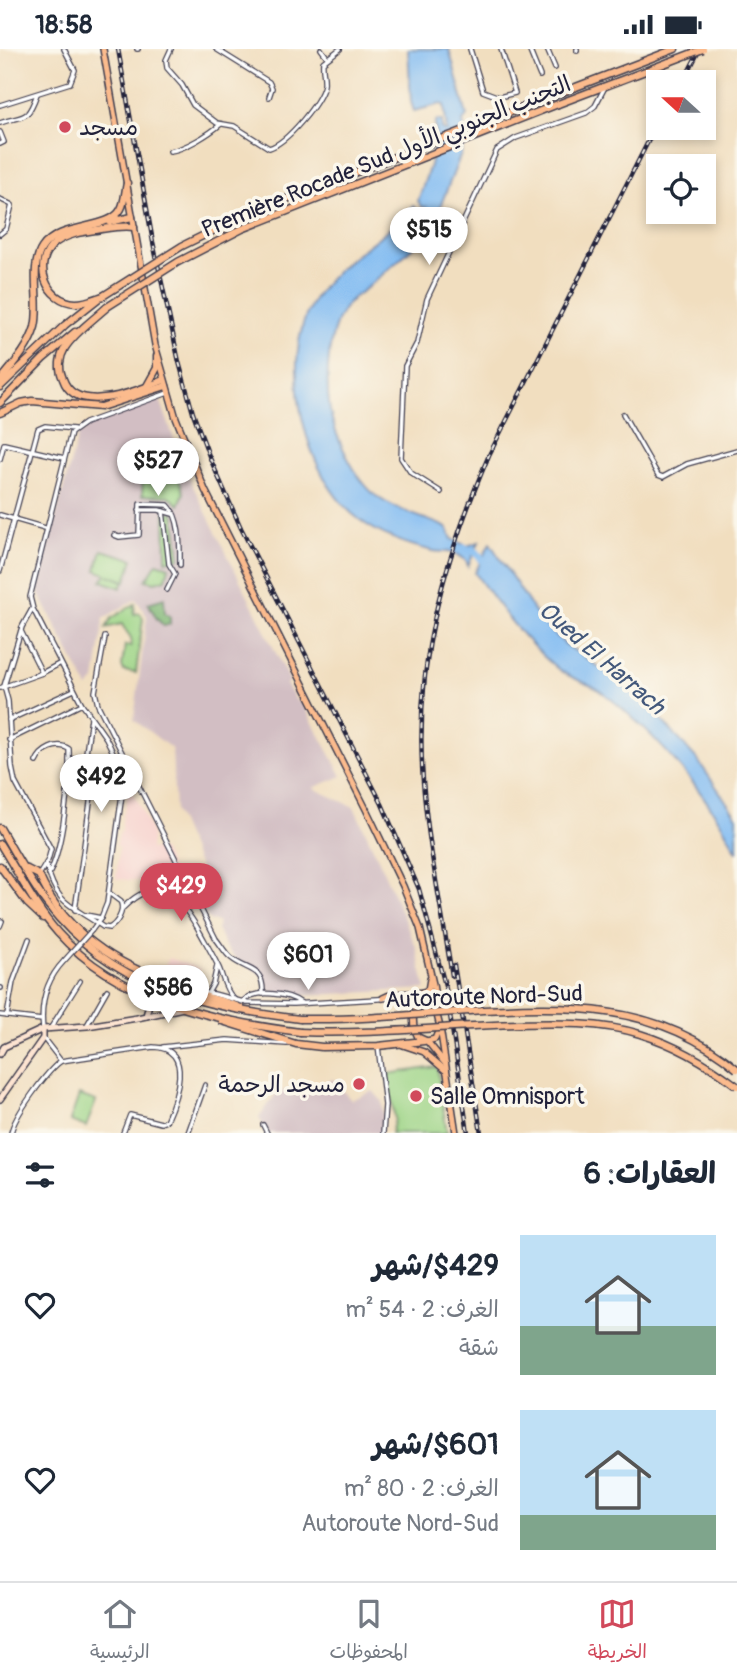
<!DOCTYPE html>
<html lang="ar">
<head>
<meta charset="utf-8">
<style>
  body { margin:0; font-family:Pangolin,"Playpen Sans Arabic",sans-serif; background:#f6f6f7; color:#1f2937; direction:rtl; height:100vh; display:flex; flex-direction:column; font-size:26px; white-space:nowrap }
  * { box-sizing:border-box; margin:0 }
  p { font-size:23px; color:#747a83 }
  .icon { flex:none; width:38px; height:38px; fill:none; stroke:currentColor; stroke-width:2; stroke-linecap:round; stroke-linejoin:round }
  .map { position:relative; height:1084px; overflow:hidden; direction:ltr }
  .panel { display:flex; flex-direction:column; background:#fff; flex:1 }
  .panel>* { flex:none }
  .needle { width:46px; rotate:291deg }
  .fabs { position:absolute; left:646px; top:21px; display:grid; gap:14px }
  .fabs a { display:grid; place-items:center; width:70px; height:70px; border-radius:0px; background:#fff; box-shadow:0 4px 10px #0003; font-size:35px }
  .price { position:absolute; translate:-50% -60px; padding:0 16px; border-radius:24px; background:#fff; color:#222; font-size:23px; line-height:46px; filter:drop-shadow(0 2px 4px #0008) }
  .price::after { content:''; position:absolute; left:50%; top:42px; width:21px; height:16px; margin-left:-10px; background:inherit; clip-path:polygon(0 0,100% 0,50% 100%) }
  .price.current { background:#d1495b; color:#fff }
  ul { padding:0; list-style:none }
  li { display:flex; align-items:center; gap:21px; height:175px; padding:0 21px }
  li span { display:grid; place-items:center; flex:none; width:196px; height:140px; border-radius:0px; color:#555 }
  li>.icon { margin-inline-start:auto }
  span .icon { width:84px; height:84px; fill:#fffc; stroke-width:1 }
  li b { font-size:30px }
  h2 { display:flex; justify-content:space-between; align-items:center; height:84px; padding:0 21px; font-size:30px }
  .status { display:flex; justify-content:space-between; align-items:center; height:49px; padding:0 35px; background:#fff; direction:ltr }
  .status svg { height:19px; fill:currentColor }
  .tabs { display:flex; justify-content:space-around; align-items:center; height:98px; border-top:2px solid #e0e1e3; background:#fff; font-size:19px; color:#747a83 }
  .tabs a { display:grid; justify-items:center; gap:4px }
  .tabs .current { color:#d1495b }
  .map>svg:first-child { display:block }
</style>
</head>
<body>
<div class="status"><b>18:58</b><svg viewBox="0 0 49 12"><path d="M0 12V9h3v3zM5 12V6h3v6zM10 12V3h3v9zM15 12V0h3v12zM26 1h20v11H26zM47 4h2v5h-2z"/></svg></div>
<div class="map">
<svg width="737" height="1084" viewBox="0 0 737 1084">
  <rect width="100%" height="100%" fill="#fbf7ec"/>
  <filter id="ink" filterUnits="userSpaceOnUse"><feTurbulence type="fractalNoise" baseFrequency=".0143" numOctaves="2"/><feDisplacementMap in="SourceGraphic" scale="14" xChannelSelector="R" yChannelSelector="G"/><feConvolveMatrix kernelMatrix="1 2 1 2 8 2 1 2 1" color-interpolation-filters="sRGB"/></filter>
  <filter id="wash" filterUnits="userSpaceOnUse"><feTurbulence type="fractalNoise" baseFrequency=".00686" numOctaves="4" result="noise"/><feDisplacementMap in="SourceGraphic" scale="28" xChannelSelector="R" yChannelSelector="G"/><feGaussianBlur stdDeviation="1.57" result="paint"/><feColorMatrix in="noise" values="0 0 0 0 0 0 0 0 0 0 0 0 0 0 0 0 0 1.4 0 .05"/><feComposite in="paint" operator="in"/></filter>
  <g filter="url(#wash)">
    <rect width="100%" height="100%" fill="#f1debf"/>
    <g fill="#f7d0cc">
      <polygon points="125,735 128,735 142,761 152,785 150,800 162,801 176,828 164,834 116,830 119,798 116,797 120,782 122,782 122,772 127,749"/>
      <polygon points="169,909 200,920 197,929 165,917"/>
    </g>
    <g fill="#d2bec3">
      <polygon points="160,350 184,419 290,632 286,635 297,653 301,652 342,727 313,739 354,758 381,816 416,898 426,940 294,947 270,942 262,925 237,911 226,899 217,880 219,873 210,872 192,848 209,841 175,762 172,700 134,671 147,567 136,550 104,569 95,632 88,639 36,539 79,383 85,382 84,378"/>
      <polygon points="333,1030 351,1051 373,1042 382,1052 383,1065 380,1084 268,1084 259,1069 278,1042 306,1041"/>
    </g>
    <g fill="#9dd486" stroke="#607b60" stroke-width="2">
      <polygon points="170,427 178,428 184,444 179,456 169,447 142,446 143,429"/>
      <polygon points="165,463 174,463 180,509 166,512"/>
      <polygon points="102,501 133,510 126,532 108,526 124,532 121,539 102,532 106,525 96,521"/>
      <polygon points="157,514 169,518 166,530 155,533 146,531"/>
      <path d="M135,555L134,565L140,564L143,569L136,624L124,622L122,617L125,596L131,597C134,586 125,584 122,575L106,579L112,569Z"/>
      <polygon points="437,1018 447,1084 391,1084 395,1070 387,1025"/>
      <polygon points="79,1046 96,1052 86,1078 70,1072"/>
    </g>
    <polygon fill="#7eb673" stroke="#506c57" stroke-width="2" points="164,549 165,564 170,567 170,575 164,577 157,570 148,554"/>
    <g fill="#81bbf2" stroke="#526e96" stroke-width="2">
      <polygon points="408,0 449,0 467,67 463,72 465,88 461,105 438,163 435,166 430,158 422,158 418,152 430,116 436,86 435,74 437,71 442,72 442,81 447,82 444,56 441,55 414,62 411,53"/>
      <path d="M413,157L424,166L420,170L423,174L432,170L435,174C415,198 392,217 369,237C361,244 351,249 345,258C327,282 325,333 330,362C335,388 357,434 379,449C397,462 423,468 443,477L448,480L452,490L467,497L479,493L468,517C466,511 464,509 458,506C449,501 442,504 433,502C408,496 380,486 360,471C303,430 278,311 313,252C331,221 364,201 390,179C398,172 405,163 413,157Z"/>
      <path d="M490,494L540,571L565,595L615,629L657,666L697,710L737,768V803C706,742 658,688 605,645C591,634 572,631 558,620C525,593 499,558 475,524Z"/>
    </g>
    <g fill="none" stroke-linecap="round" stroke-linejoin="round">
      <g stroke="#81bbf2" stroke-width="8">
        <polyline points="412,177 431,160 437,151"/>
        <polyline points="464,499 476,503 487,516"/>
      </g>
    </g>
  </g>
  <g filter="url(#ink)">
    <g fill="none" stroke-linecap="round" stroke-linejoin="round">
      <defs>
        <g id="street">
          <polyline points="137,0 138,0"/>
          <path d="M171,0L166,11L167,19L182,36L193,56L217,74L234,77L269,99C287,94 320,54 324,36C325,28 322,21 323,13L340,0"/>
          <polyline points="216,0 269,33 272,39 269,48"/>
          <polyline points="321,0 327,8"/>
          <polyline points="470,0 483,42 499,48 515,44 501,0"/>
          <polyline points="529,0 540,27"/>
          <polyline points="547,0 555,19"/>
          <polyline points="577,0 577,2"/>
          <polyline points="0,56 70,34 75,21 64,0"/>
          <path d="M0,74C24,65 26,75 37,45"/>
          <polyline points="0,83 4,93 0,95"/>
          <path d="M170,102C185,100 208,86 221,75"/>
          <polyline points="0,150 12,156 6,180 0,185"/>
          <polyline points="623,365 658,426 663,428 687,415 737,401"/>
          <polyline points="0,410 4,395 64,409"/>
          <polyline points="441,443 411,424 401,409 405,317 417,294 427,250 497,101 516,89 586,64 595,57 605,38"/>
          <polyline points="139,461 159,461 173,465"/>
          <polyline points="163,462 169,515 175,525 167,541"/>
          <polyline points="0,466 45,479"/>
          <path d="M114,486L119,488L139,486L140,455L168,456C181,469 180,498 180,516"/>
          <polyline points="0,522 38,380 45,377 74,380"/>
          <polyline points="32,560 22,578 4,637 8,652 12,718 15,733 51,800 48,811 39,826"/>
          <polyline points="21,582 42,624"/>
          <path d="M105,588L95,643L98,656L216,890C221,896 225,904 231,909C248,923 264,917 263,945"/>
          <polyline points="0,639 42,624 59,615"/>
          <polyline points="9,671 74,641"/>
          <polyline points="9,691 82,655"/>
          <polyline points="69,710 96,711 75,861"/>
          <polyline points="85,711 91,669"/>
          <path d="M36,713C41,701 57,692 69,700C70,730 63,800 49,825"/>
          <polyline points="125,728 106,689 82,655 33,560 30,548 71,384 85,374 168,344"/>
          <path d="M46,815C57,857 70,855 103,878L109,879C117,875 124,863 121,854"/>
          <polyline points="109,844 121,853"/>
          <path d="M123,859C160,821 182,851 201,885C207,896 214,908 219,919C224,931 224,939 233,949"/>
          <polyline points="86,866 101,869"/>
          <polyline points="0,877 2,872"/>
          <polyline points="92,881 101,869 107,854 124,731 132,720"/>
          <polyline points="0,939 1,939"/>
          <polyline points="198,943 214,945 247,954 293,955 394,949 416,959"/>
          <polyline points="208,944 213,935 217,917"/>
          <path d="M243,952C255,940 288,944 301,954"/>
          <polyline points="0,966 42,971"/>
          <polyline points="7,967 13,933 29,890"/>
          <polyline points="87,976 107,941"/>
          <path d="M43,980C40,954 46,931 64,912"/>
          <polyline points="50,980 80,932"/>
          <path d="M44,990L61,1012L153,998C195,999 176,1050 166,1072L161,1074L130,1066L123,1084"/>
          <polyline points="378,997 385,1056 383,1084"/>
          <polyline points="163,998 227,991 287,995"/>
          <polyline points="263,1076 267,1084"/>
          <path d="M11,1084C14,1067 47,1022 61,1012"/>
          <polyline points="188,1084 205,1036"/>
        </g>
        <g id="secondary">
          <polyline points="144,944 149,955 146,967"/>
          <polyline points="0,1005 4,998 43,980 87,977 137,969 183,959"/>
          <polyline points="0,1050 43,989 43,980"/>
        </g>
        <g id="primary">
          <polyline points="103,0 155,296 176,369 205,441 366,760 403,837 420,879 433,935 437,961"/>
          <path d="M383,949C397,941 414,948 428,941"/>
          <path d="M424,954L435,958L440,978L435,990L427,992L418,988C412,977 410,960 424,954Z"/>
          <polyline points="421,955 428,941 430,930"/>
          <polyline points="440,978 456,1084"/>
          <polyline points="427,992 444,1013"/>
          <polyline points="403,996 424,1003 445,1021"/>
        </g>
        <g id="highway">
          <polyline points="555,46 675,0"/>
          <polyline points="558,55 669,13"/>
          <polyline points="110,173 132,168"/>
          <path d="M103,247C94,250 85,254 76,254C46,253 31,214 55,194C67,185 82,183 96,181C109,179 122,176 134,178"/>
          <path d="M107,258C94,270 74,284 65,299C59,309 58,319 63,330C76,368 139,341 164,331"/>
          <path d="M0,332C13,316 29,299 35,278C41,255 29,218 42,199C59,173 110,182 121,160C125,153 125,142 127,134"/>
          <polyline points="147,337 157,319 157,307"/>
          <polyline points="0,338 65,276 98,250"/>
          <polyline points="0,354 43,310 75,283"/>
          <polyline points="0,364 21,354 32,352 101,358 166,337"/>
          <path d="M0,779C15,805 30,833 48,856C111,938 203,958 300,970"/>
          <path d="M0,795C19,825 34,857 58,884C118,951 215,972 300,983"/>
          <polyline points="0,817 27,854 43,869"/>
          <path d="M27,820L39,826C66,891 131,922 195,944C210,950 227,952 241,959"/>
          <polyline points="222,972 296,995 322,998 378,997 424,992"/>
        </g>
      </defs>
      <use href="#street" stroke="#413e4f" stroke-width="6"/>
      <use href="#secondary" stroke="#413e4f" stroke-width="8"/>
      <use href="#primary" stroke="#413e4f" stroke-width="8"/>
      <use href="#highway" stroke="#413e4f" stroke-width="9"/>
      <use href="#street" stroke="#fff" stroke-width="3.5"/>
      <use href="#secondary" stroke="#fde4d1" stroke-width="5"/>
      <use href="#primary" stroke="#fbbb8d" stroke-width="5"/>
      <use href="#highway" stroke="#fbbb8d" stroke-width="6"/>
      <defs>
        <g id="rail">
          <polyline points="118,0 153,193 179,313 193,364 209,407 241,479 382,755 419,840 446,940 468,1084"/>
          <polyline points="683,33 700,0"/>
          <polyline points="454,916 481,1084"/>
          <path d="M452,927C442,862 428,797 423,732C414,613 443,514 489,406L658,73"/>
        </g>
      </defs>
      <use href="#rail" stroke="#22223b" stroke-width="4.5"/>
      <use href="#rail" stroke="#fbf7ec" stroke-width="2" stroke-dasharray="5" stroke-linecap="butt"/>
      <defs>
        <polyline id="street-bridge" points="64,912 92,881"/>
        <g id="highway-bridge">
          <polyline points="669,13 703,0"/>
          <polyline points="103,247 182,197 245,166 555,46"/>
          <polyline points="107,258 178,213 242,180 558,55"/>
          <path d="M300,970C357,971 413,966 470,962C567,956 658,953 737,1020"/>
          <path d="M300,983C373,986 445,977 518,975C558,974 601,973 640,985C676,996 707,1014 737,1037"/>
        </g>
      </defs>
      <use href="#street-bridge" stroke="#413e4f" stroke-width="6" stroke-linecap="butt"/>
      <use href="#highway-bridge" stroke="#413e4f" stroke-width="9" stroke-linecap="butt"/>
      <use href="#street-bridge" stroke="#fff" stroke-width="3.5"/>
      <use href="#highway-bridge" stroke="#fbbb8d" stroke-width="6"/>
    </g>
  </g>
  <g fill="#d1495b" stroke="#fbf7ec" stroke-width="2.5">
    <circle cx="65" cy="78" r="7"/>
    <circle cx="359" cy="1035" r="7"/>
    <circle cx="416" cy="1047" r="7"/>
  </g>
  <g text-anchor="middle" stroke-width="7" stroke-linejoin="round" paint-order="stroke">
    <g font-size="23" fill="#22223b" stroke="#fbf7ec" text-anchor="start">
      <text x="79" y="86">مسجد</text>
      <text x="345" y="1043" text-anchor="end">مسجد الرحمة</text>
      <text x="430" y="1055">Salle Omnisport</text>
    </g>
    <g font-size="23" fill="#22223b" stroke="#fbf7ec">
      <text transform="translate(386 107) rotate(-22)" y="8">Première Rocade Sud التجنب الجنوبي الأول</text>
      <text transform="translate(484 947) rotate(-2)" y="8">Autoroute Nord-Sud</text>
    </g>
    <g font-size="24" font-style="italic" fill="#43587b" stroke="#fbf7ec">
      <text transform="translate(602 609) rotate(41)" y="8">Oued El Harrach</text>
    </g>
  </g>
</svg>
<div class="fabs">
<a><svg class="needle" viewBox="-14 -14 28 28"><path d="M0-13l5 13h-10z" fill="#e53935"/><path d="M0 13l5-13h-10z" fill="#747a83"/></svg></a>
<a><svg class="icon" aria-label="locate" viewBox="0 0 24 24"><circle cx="12" cy="12" r="6"/><path d="M12 2v4M12 18v4M2 12h4M18 12h4"/></svg></a>
</div>
<b class="price" style="left:429px;top:218px">$515</b>
<b class="price" style="left:158px;top:449px">$527</b>
<b class="price" style="left:101px;top:765px">$492</b>
<b class="price current" style="left:181px;top:874px">$429</b>
<b class="price" style="left:308px;top:943px">$601</b>
<b class="price" style="left:168px;top:976px">$586</b>
</div>
<section class="panel">
<h2>العقارات: 6<svg class="icon" aria-label="filters" viewBox="0 0 24 24"><path d="M4 7h16M4 17h16"/><circle cx="9" cy="7" r="2"/><circle cx="15" cy="17" r="2"/></svg></h2>
<ul>
<li><span style="background:linear-gradient(#bfe0f5 65%,#7fa58c 0)"><svg class="icon" aria-label="home" viewBox="0 0 24 24"><path d="M3 11l9-7 9 7M6 9v11h12V9"/></svg></span><div><b>$429/شهر</b><p>الغرف: 2 · 54 m²</p><p>شقة</p></div><svg class="icon" aria-label="heart" viewBox="0 0 24 24"><path d="M12 20l-8-8c-3-5 5-10 8-4 3-6 11-1 8 4z"/></svg></li>
<li><span style="background:linear-gradient(#bfe0f5 75%,#7fa58c 0)"><svg class="icon" aria-label="home" viewBox="0 0 24 24"><path d="M3 11l9-7 9 7M6 9v11h12V9"/></svg></span><div><b>$601/شهر</b><p>الغرف: 2 · 80 m²</p><p>Autoroute Nord-Sud</p></div><svg class="icon" aria-label="heart" viewBox="0 0 24 24"><path d="M12 20l-8-8c-3-5 5-10 8-4 3-6 11-1 8 4z"/></svg></li>
</ul>
</section>
<nav class="tabs">
<a class="current"><svg class="icon" aria-label="map" viewBox="0 0 24 24"><path d="M3 6l6-2 6 2 6-2v14l-6 2-6-2-6 2zM9 4v14M15 6v14"/></svg>الخريطة</a>
<a><svg class="icon" aria-label="saved" viewBox="0 0 24 24"><path d="M7 4h10v16l-5-4-5 4z"/></svg>المحفوظات</a>
<a><svg class="icon" aria-label="home" viewBox="0 0 24 24"><path d="M3 11l9-7 9 7M6 9v11h12V9"/></svg>الرئيسية</a>
</nav>
</body>
</html>
